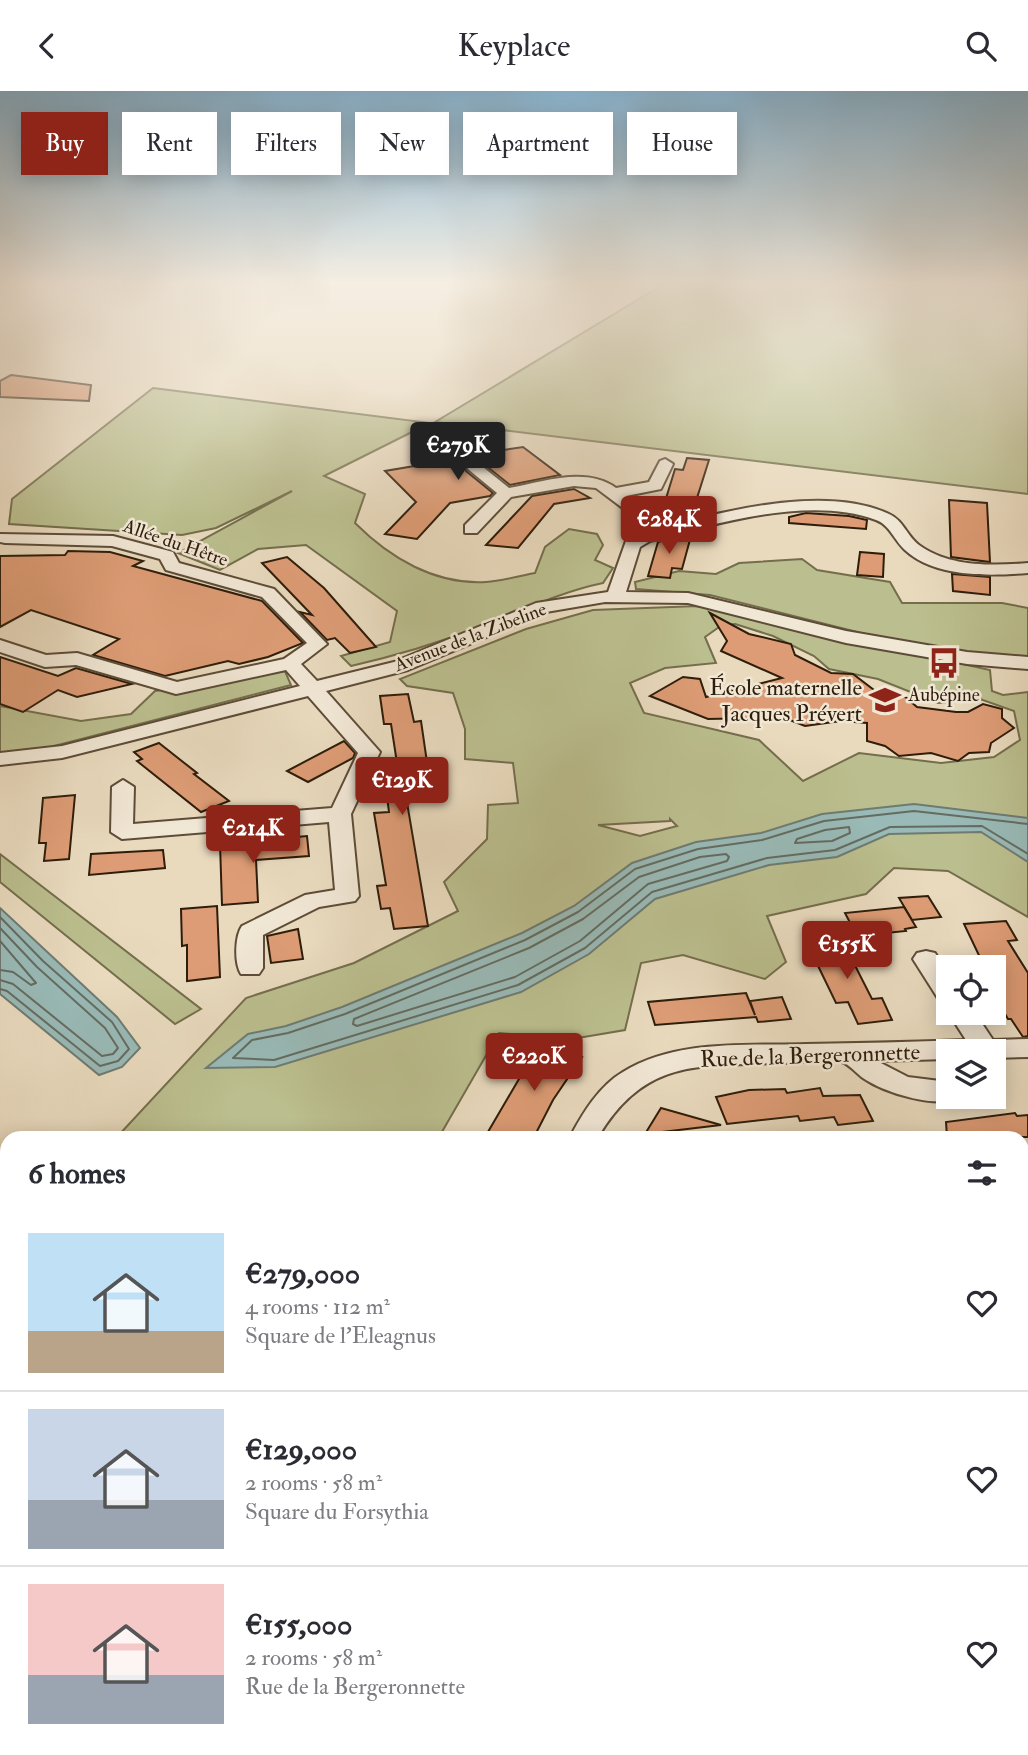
<!DOCTYPE html>
<html lang="en">
<head>
<meta charset="utf-8">
<style>
  body { margin:0; font-family:"IM FELL Double Pica",serif; background:#f7f7f7; color:#2b2b33; height:100vh; display:flex; flex-direction:column; font-size:26px; white-space:nowrap }
  * { box-sizing:border-box; margin:0 }
  p { font-size:23px; color:#7c7c81 }
  .icon { flex:none; width:38px; height:38px; fill:none; stroke:currentColor; stroke-width:2; stroke-linecap:round; stroke-linejoin:round }
  .map { position:relative; flex:1; overflow:hidden }
  .details { position:absolute; left:0px; top:1040px; width:1029px; height:625px; display:flex; flex-direction:column; background:#fff; border-radius:21px 21px 0 0; box-shadow:0 4px 18px #0003 }
  .details>* { flex:none }
  .hud { position:absolute; left:21px; top:21px; width:987px; height:63px; display:flex; gap:14px }
  .tools { position:absolute; left:936px; top:864px; display:grid; gap:14px }
  .tools a { display:grid; place-items:center; width:70px; height:70px; border-radius:0px; background:#fff; box-shadow:0 4px 18px #0003; font-size:35px }
  .price { position:absolute; translate:-50% -60px; padding:0 16px; border-radius:7px; background:#8f2418; color:#fff; font-size:23px; line-height:46px; filter:drop-shadow(0 2px 4px #0008) }
  .price::after { content:''; position:absolute; left:50%; top:42px; width:21px; height:16px; margin-left:-10px; background:inherit; clip-path:polygon(0 0,100% 0,50% 100%) }
  .price.active { background:#222; color:#fff }
  ul { padding:0; list-style:none }
  li { display:flex; align-items:center; gap:21px; height:175px; padding:0 28px }
  li+li { border-top:2px solid #e1e1e2 }
  li span { display:grid; place-items:center; flex:none; width:196px; height:140px; border-radius:0px; color:#555 }
  li>.icon { margin-inline-start:auto }
  span .icon { width:84px; height:84px; fill:#fffc; stroke-width:1 }
  li b { font-size:30px }
  h2 { display:flex; justify-content:space-between; align-items:center; height:84px; padding:0 28px; font-size:30px }
  .tag { padding:0 24px; border-radius:0px; background:#fff; box-shadow:0 4px 18px #0003; font-size:24px; line-height:63px }
  .tag.active { background:#8f2418; color:#fff }
  header { display:flex; justify-content:space-between; align-items:center; height:91px; padding:0 28px; background:#fff; font-size:32px; font-weight:600 }
  .map>svg:first-child { display:block }
</style>
</head>
<body>
<header><svg class="icon" aria-label="back" viewBox="0 0 24 24"><path d="M15 5l-7 7 7 7"/></svg>Keyplace<svg class="icon" aria-label="search" viewBox="0 0 24 24"><circle cx="10" cy="10" r="6"/><path d="M15 15l6 6"/></svg></header>
<div class="map">
<svg width="1028" height="1664" viewBox="0 0 1028 1664">
  <rect width="100%" height="100%" fill="#e9dabe"/>
  <filter id="stains"><feTurbulence type="fractalNoise" baseFrequency=".00286" numOctaves="4"/><feColorMatrix values="0 0 0 0 .2 0 0 0 0 .09 0 0 0 0 .02 0 0 0 .5 -.17"/></filter>
  <radialGradient id="worn" r=".72"><stop offset=".6" stop-color="#630" stop-opacity="0"/><stop offset="1" stop-color="#630" stop-opacity=".3"/></radialGradient>
  <g fill="#bbbe8e" stroke="#746e4c" stroke-width="2" fill-rule="evenodd">
    <polygon points="664,193 1028,193 1028,403 435,331"/>
    <path d="M153,297L430,332L324,385L365,403L355,432C390,467 435,494 486,491C502,490 519,485 535,482L545,456L569,438L597,443L603,454L595,469L613,477L603,492C560,501 521,520 480,536C438,552 395,565 351,575L341,565L390,551L397,520L306,454L258,458L220,479L178,462L292,400L216,437L182,444L9,433L12,408Z"/>
    <polygon points="802,468 817,479 890,491 902,512 1002,512 1028,517 1028,567 974,564 865,543 710,504 636,498 635,491 679,480 716,483 739,472"/>
    <path d="M698,515L990,579L992,600L1003,604L1028,601V826L948,780L894,777L866,803L767,825L786,871L765,888L683,864L641,872L625,939L572,948L499,942L439,1046H117L246,907L354,872L458,820L444,791L487,748L488,714L518,712L513,672L465,668V638L453,602L407,595L400,588L526,538L593,519ZM735,533L773,545L814,565L829,578L878,588L938,612L980,608L1014,620L1020,649L994,666L941,672L859,662L803,690L759,649L644,622L630,592L665,577L716,572L705,546L722,534ZM670,728L677,735L640,745L598,734L670,730Z"/>
    <polygon points="284,578 291,594 23,663 0,662 0,615 81,630 131,623 155,600"/>
    <polygon points="0,763 201,918 175,933 0,791"/>
    <polygon points="7,1576 7,1657 200,1657 200,1664 0,1664"/>
  </g>
  <g fill="#99bab7" stroke="#6e7b72" stroke-width="2">
    <polygon points="914,713 1028,727 1028,771 981,741 889,743 837,766 769,774 655,808 589,863 521,901 275,976 206,977 248,943 286,935 342,916 522,842 574,815 632,772 696,751 761,742 822,723"/>
    <polygon points="0,817 117,926 140,957 122,976 99,984 0,903"/>
  </g>
  <g fill="none" stroke-linecap="round" stroke-linejoin="round">
    <g stroke="#646c61" stroke-width="2">
      <polyline points="1028,733 914,720 824,730 762,749 698,758 635,778 578,821 525,849 345,923 288,942 252,949 233,967 274,969 518,894 585,857 652,801 767,767 835,759 890,736 982,735 1028,763"/>
      <polygon points="849,736 850,742 832,750 795,752 797,748 825,739"/>
      <polygon points="726,763 729,766 727,770 648,793 580,850 515,886 357,935 353,933 354,928 529,857 583,828 639,786 700,766"/>
      <polyline points="0,826 43,870 112,931 129,958 118,970 100,975 7,900 0,898"/>
      <polyline points="0,837 37,876 105,937 118,957 113,963 102,965 13,893 0,889"/>
      <polyline points="0,850 36,892 31,894 13,881 0,879"/>
    </g>
  </g>
  <g fill="#dd9c75" stroke="#2e1d0b" stroke-width="2">
    <polygon points="11,284 91,294 89,310 0,306 0,290"/>
    <polygon points="472,353 484,362 523,356 560,384 510,394 480,370 468,369 466,380 493,402 490,405 450,412 417,448 385,443 416,411 385,380 432,372 423,364"/>
    <polygon points="687,367 709,369 691,426 668,432 660,427 675,378 683,379"/>
    <polygon points="574,398 590,407 554,413 518,457 486,454 532,405"/>
    <polygon points="949,409 987,412 990,471 951,466"/>
    <polygon points="806,422 849,425 867,429 866,438 789,432 789,426"/>
    <polygon points="686,443 685,446 691,445 682,478 672,477 670,487 648,485 658,451"/>
    <polygon points="68,460 110,461 143,470 133,475 262,510 303,552 268,566 239,573 228,570 165,585 93,564 119,548 31,519 0,536 0,465 65,464"/>
    <polygon points="860,461 884,463 883,486 857,484"/>
    <polygon points="287,466 324,497 376,556 350,562 335,547 327,549 300,521 312,524 262,472"/>
    <polygon points="952,483 990,486 990,504 953,500"/>
    <polygon points="710,522 749,543 791,553 795,564 831,582 853,583 878,602 903,604 917,616 956,621 968,621 983,613 1002,618 1002,627 1014,637 991,652 989,661 969,662 958,670 931,662 899,665 885,655 867,650 867,632 841,630 805,635 764,619 756,627 708,628 650,605 683,586 700,588 706,606 782,587 721,560 727,550"/>
    <polygon points="0,566 58,585 76,577 132,593 77,606 58,599 23,621 0,613"/>
    <polygon points="408,603 414,631 421,630 430,692 404,694 428,835 394,838 390,817 381,818 377,795 386,794 374,722 389,721 383,674 397,672 391,633 384,633 380,605"/>
    <polygon points="344,650 355,662 353,667 308,691 287,680"/>
    <polygon points="159,652 197,682 194,683 229,710 201,721 137,670 142,668 134,661"/>
    <polygon points="75,704 69,768 44,770 46,752 39,752 43,707"/>
    <polygon points="307,745 309,765 256,769 258,811 222,814 220,753"/>
    <polygon points="163,759 165,777 89,784 91,763"/>
    <polygon points="928,805 941,826 912,829 899,807"/>
    <polygon points="217,815 220,886 187,890 187,854 182,855 181,818"/>
    <polygon points="904,816 916,836 905,838 906,840 857,845 845,822"/>
    <polygon points="1006,830 1017,849 1008,850 1028,882 1028,945 1023,946 1011,928 1008,928 995,906 1002,904 994,892 994,877 985,877 964,833"/>
    <polygon points="298,838 303,868 271,872 267,845"/>
    <polygon points="841,847 872,908 882,907 892,929 858,933 848,911 836,912 806,850"/>
    <polygon points="746,902 755,924 750,910 782,906 791,928 758,931 756,926 655,934 648,911"/>
    <polygon points="534,953 582,966 553,1009 534,1046 485,1046 526,976 521,974"/>
    <polygon points="820,997 823,1005 860,1004 873,1030 838,1034 834,1026 800,1030 798,1025 727,1033 716,1006 749,999 785,998 787,1002"/>
    <polygon points="661,1017 721,1034 645,1043"/>
    <polygon points="1015,1022 1017,1025 1028,1024 1028,1046 947,1046 946,1031"/>
  </g>
  <g fill="none" stroke-linecap="round" stroke-linejoin="round">
    <defs>
      <g id="street">
        <path d="M665,368L673,373L661,398L626,405L667,435C731,419 827,394 889,423C903,429 907,445 919,454C949,476 992,475 1028,472V482C990,485 935,487 905,459C894,449 890,434 876,429C809,404 715,433 650,450L640,456L626,501L688,502L846,540L967,561L1028,566V578L967,573L846,552L688,512L605,511L546,521L408,579L326,600L380,661L351,723L359,805L355,810L319,816L263,844V877L259,883H241C234,872 235,845 242,835L305,804L335,799L329,731L122,748L111,741L112,696L123,689L134,696L133,733L332,717L358,662L308,605L62,667L0,674V662L62,655L300,595L286,579L176,603L76,574L45,576L0,561V549L46,564L77,562L177,591L284,568L307,552L262,506L166,479L160,468L112,455L5,452L0,451V443L113,445L173,461L179,472L274,498L327,553L301,573L317,590L394,571L536,512L608,501L626,450L652,439L596,397L574,395L511,406L477,442H465V434L497,402L468,378V372H478L509,397C543,391 586,375 616,397L649,391L660,370Z"/>
        <polygon points="926,860 935,862 948,883 948,911 939,909 913,868 917,862"/>
        <path d="M948,921L975,922L993,949L1028,948V966L994,967V961H948V968L877,970L908,986L948,991V1006H959C938,1019 883,1001 863,987C857,983 849,973 842,971C828,967 794,972 778,972C697,975 645,968 598,1046H570C583,1022 599,995 623,981C676,948 747,955 806,953C859,952 912,951 966,949Z"/>
        <rect x="1022" y="1110" width="6" height="24"/>
        <polygon points="7,1157 7,1181 0,1183 0,1159"/>
        <polygon points="7,1370 7,1402 0,1403 0,1371"/>
        <polygon points="433,1657 475,1657 476,1664 434,1664"/>
      </g>
    </defs>
    <use href="#street" stroke="#5d4c38" stroke-width="4"/>
    <use href="#street" fill="#f1e7d5" fill-rule="evenodd"/>
  </g>
  <linearGradient id="sky" x2="0" y2="1"><stop stop-color="#88b6d4"/><stop offset="0.45" stop-color="#f5eee2"/><stop offset="1" stop-color="#f5eee2" stop-opacity="0"/></linearGradient>
  <rect width="1028" height="426" fill="url(#sky)"/>
  <defs>
    <symbol id="bus-bare" viewBox="-9 -9 18 18"><path d="M-5-6H5V4H4V6H2V4H-2V6H-4V4H-5ZM-3.5-4V0h7V-4ZM-3.5 1.2v1.5H-2V1.2ZM2 1.2v1.5H3.5V1.2Z" fill="#8f2418" stroke="#f1e7d5" stroke-width="2.5" paint-order="stroke"/></symbol>
    <symbol id="school-bare" viewBox="-9 -9 18 18"><path d="M0-5L7-2L0 1L-7-2ZM-4 1L0 2.5L4 1V4Q0 6-4 4Z" fill="#8f2418" stroke="#f1e7d5" stroke-width="2.5" paint-order="stroke"/></symbol>
  </defs>
  <g fill-rule="evenodd">
    <use href="#bus-bare" x="922" y="550" width="44" height="44"/>
    <use href="#school-bare" x="863" y="587" width="44" height="44"/>
  </g>
  <g text-anchor="middle" stroke-width="5" stroke-linejoin="round" paint-order="stroke">
    <g font-size="19" fill="#2e1d0b" stroke="#f1e7d5">
      <text transform="translate(176 451) rotate(19)" y="7">Allée du Hêtre</text>
      <text transform="translate(470 545) rotate(-21)" y="7">Avenue de la Zibeline</text>
    </g>
    <g font-size="19" fill="#2e1d0b" stroke="#f1e7d5">
      <text x="944" y="610">Aubépine</text>
    </g>
    <g font-size="23" fill="#2e1d0b" stroke="#f1e7d5" text-anchor="end">
      <text x="862" y="604">École maternelle<tspan x="862" dy="26">Jacques Prévert</tspan></text>
    </g>
    <g font-size="23" fill="#2e1d0b" stroke="#f1e7d5">
      <text transform="translate(810 964) rotate(-2)" y="8">Rue de la Bergeronnette</text>
    </g>
  </g>
  <rect width="100%" height="100%" filter="url(#stains)"/>
  <rect width="100%" height="100%" fill="url(#worn)"/>
</svg>
<div class="tools">
<a><svg class="icon" aria-label="locate" viewBox="0 0 24 24"><circle cx="12" cy="12" r="6"/><path d="M12 2v4M12 18v4M2 12h4M18 12h4"/></svg></a>
<a><svg class="icon" aria-label="layers" viewBox="0 0 24 24"><path d="M12 4l9 5-9 5-9-5zM3 14l9 5 9-5"/></svg></a>
</div>
<b class="price active" style="left:458px;top:391px">€279K</b>
<b class="price" style="left:669px;top:465px">€284K</b>
<b class="price" style="left:402px;top:726px">€129K</b>
<b class="price" style="left:253px;top:774px">€214K</b>
<b class="price" style="left:847px;top:890px">€155K</b>
<b class="price" style="left:534px;top:1002px">€220K</b>
<div class="hud">
<a class="tag active">Buy</a>
<a class="tag">Rent</a>
<a class="tag">Filters</a>
<a class="tag">New</a>
<a class="tag">Apartment</a>
<a class="tag">House</a>
</div>
<section class="details">
<h2>6 homes<svg class="icon" aria-label="filters" viewBox="0 0 24 24"><path d="M4 7h16M4 17h16"/><circle cx="9" cy="7" r="2"/><circle cx="15" cy="17" r="2"/></svg></h2>
<ul>
<li><span style="background:linear-gradient(#bfe0f5 70%,#b9a48a 0)"><svg class="icon" aria-label="home" viewBox="0 0 24 24"><path d="M3 11l9-7 9 7M6 9v11h12V9"/></svg></span><div><b>€279,000</b><p>4 rooms · 112 m²</p><p>Square de l'Eleagnus</p></div><svg class="icon" aria-label="heart" viewBox="0 0 24 24"><path d="M12 20l-8-8c-3-5 5-10 8-4 3-6 11-1 8 4z"/></svg></li>
<li><span style="background:linear-gradient(#c9d6e8 65%,#9aa5b1 0)"><svg class="icon" aria-label="home" viewBox="0 0 24 24"><path d="M3 11l9-7 9 7M6 9v11h12V9"/></svg></span><div><b>€129,000</b><p>2 rooms · 58 m²</p><p>Square du Forsythia</p></div><svg class="icon" aria-label="heart" viewBox="0 0 24 24"><path d="M12 20l-8-8c-3-5 5-10 8-4 3-6 11-1 8 4z"/></svg></li>
<li><span style="background:linear-gradient(#f6c9c9 65%,#9aa5b1 0)"><svg class="icon" aria-label="home" viewBox="0 0 24 24"><path d="M3 11l9-7 9 7M6 9v11h12V9"/></svg></span><div><b>€155,000</b><p>2 rooms · 58 m²</p><p>Rue de la Bergeronnette</p></div><svg class="icon" aria-label="heart" viewBox="0 0 24 24"><path d="M12 20l-8-8c-3-5 5-10 8-4 3-6 11-1 8 4z"/></svg></li>
</ul>
</section>
</div>
</body>
</html>
